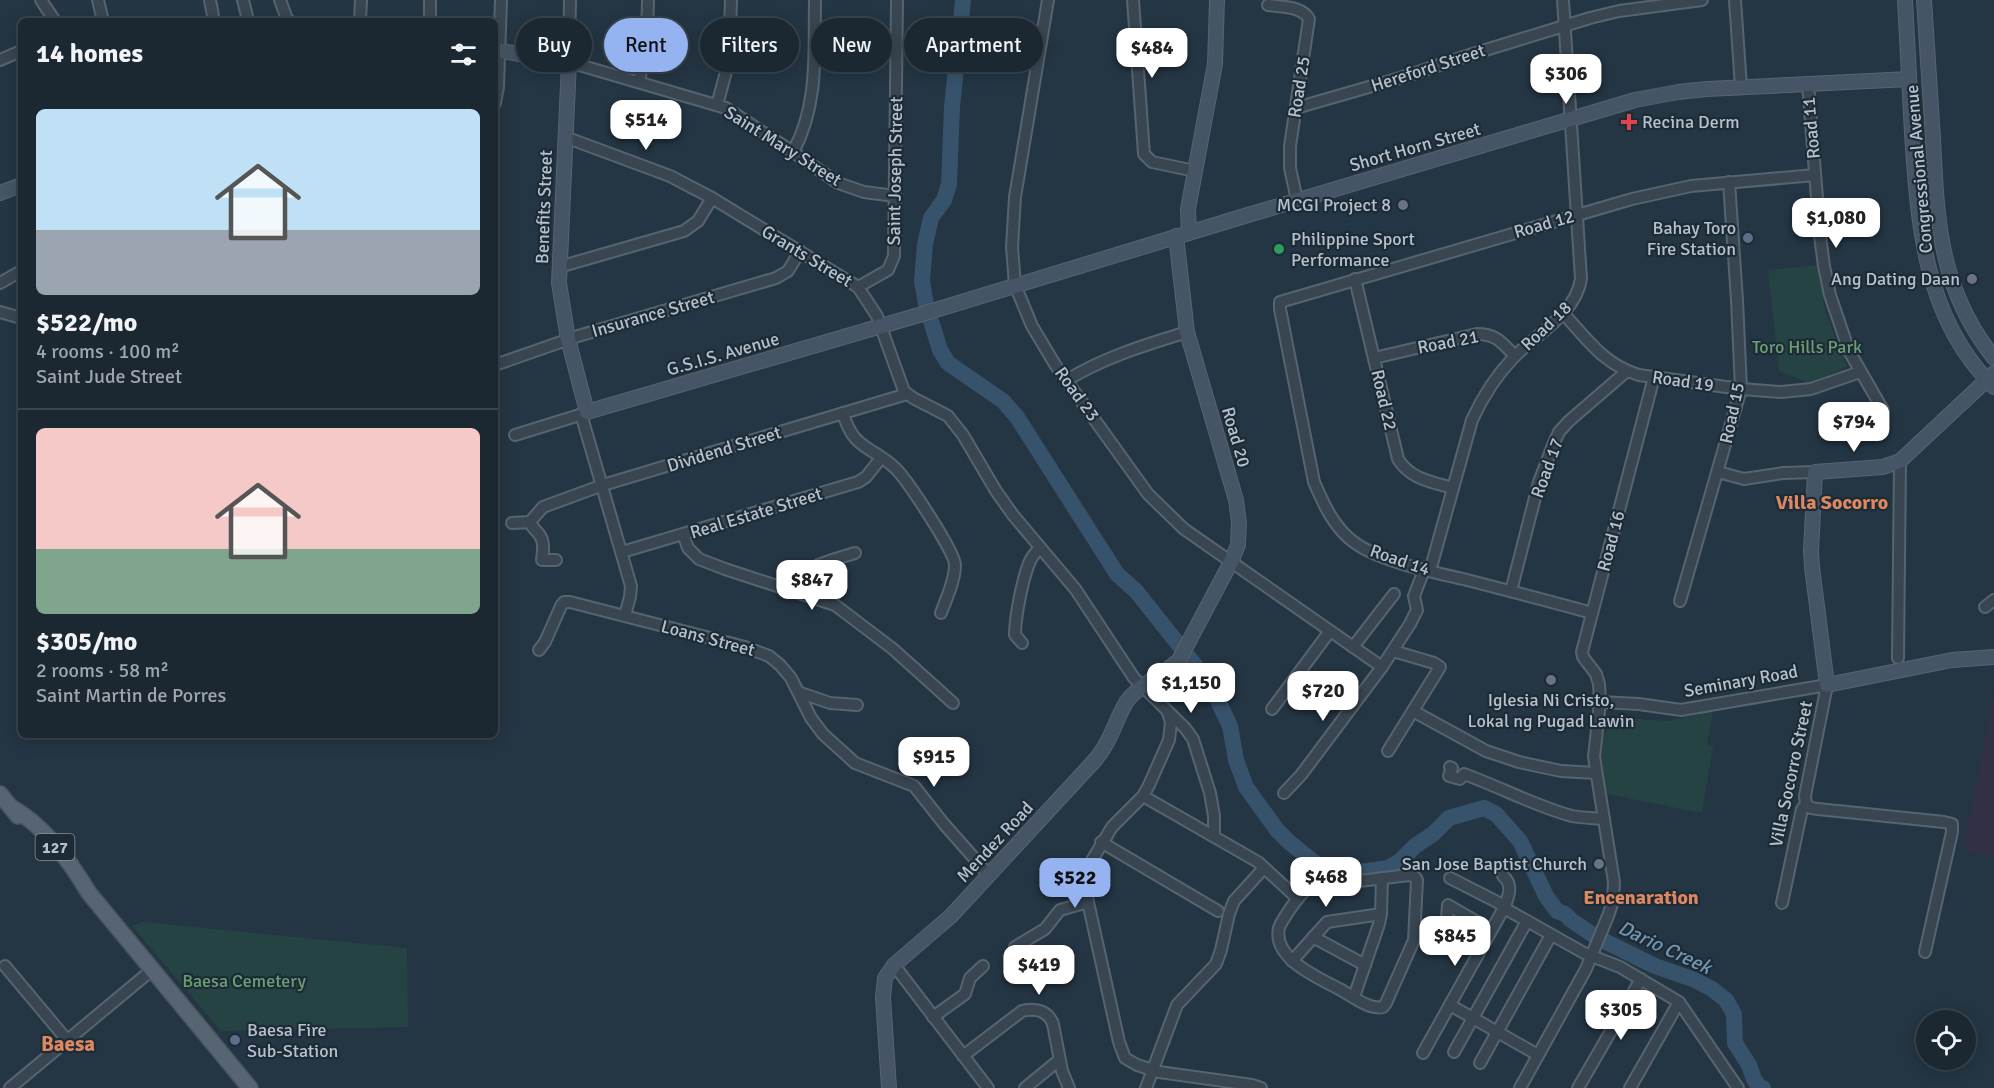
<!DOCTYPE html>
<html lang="en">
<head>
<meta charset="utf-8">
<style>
  body { margin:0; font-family:Signika,sans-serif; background:#24303a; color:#f1f3f6; height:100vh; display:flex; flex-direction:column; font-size:22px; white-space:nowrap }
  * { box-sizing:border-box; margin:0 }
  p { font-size:20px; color:#a0a6ac }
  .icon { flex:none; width:33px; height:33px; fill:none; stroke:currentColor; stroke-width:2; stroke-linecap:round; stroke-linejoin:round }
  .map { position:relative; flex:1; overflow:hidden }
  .sheet { position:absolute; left:18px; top:18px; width:480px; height:720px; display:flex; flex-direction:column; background:#1b2832; border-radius:9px; box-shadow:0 3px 15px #0003,0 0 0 2px #39444d }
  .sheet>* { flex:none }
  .guide { position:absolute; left:516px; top:18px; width:570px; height:54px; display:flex; gap:12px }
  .fabs { position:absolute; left:1916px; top:1010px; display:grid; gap:12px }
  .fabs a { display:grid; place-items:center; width:60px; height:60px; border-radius:50%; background:#1b2832; box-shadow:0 3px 15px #0003,0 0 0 2px #39444d; font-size:30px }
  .price { position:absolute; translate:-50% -51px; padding:0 14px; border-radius:12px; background:#fff; color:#222; font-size:20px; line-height:39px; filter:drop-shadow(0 2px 3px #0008) }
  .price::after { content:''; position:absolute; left:50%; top:36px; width:18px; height:14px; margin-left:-9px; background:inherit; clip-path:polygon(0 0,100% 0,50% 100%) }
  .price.selected { background:#95b2f1; color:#111 }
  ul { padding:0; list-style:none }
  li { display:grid; align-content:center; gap:12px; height:318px; padding:0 18px }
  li+li { border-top:2px solid #39444d }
  li span { display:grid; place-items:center; height:186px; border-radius:9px; color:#555 }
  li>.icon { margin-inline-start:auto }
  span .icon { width:108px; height:108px; fill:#fffc; stroke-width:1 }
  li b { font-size:26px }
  h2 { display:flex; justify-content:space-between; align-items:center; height:72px; padding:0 18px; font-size:26px }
  .chip { padding:0 21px; border-radius:27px; background:#1b2832; box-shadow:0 3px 15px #0003,0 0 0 2px #39444d; font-size:21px; line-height:54px }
  .chip.selected { background:#95b2f1; color:#111 }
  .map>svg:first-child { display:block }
</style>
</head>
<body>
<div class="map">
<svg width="1994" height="1088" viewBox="0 0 1994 1088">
  <rect width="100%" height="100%" fill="#243543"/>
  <polygon fill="#313143" points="1994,694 1994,857 1967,852 1964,843"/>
  <g fill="#264344">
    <polygon points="1819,265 1825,310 1847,367 1810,383 1779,371 1768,270"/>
    <polygon points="1713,712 1707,744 1713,747 1702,813 1607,794 1599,751 1604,734 1618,720 1628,718 1667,721"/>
    <polygon points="143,922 407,948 408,1027 221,1031 132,926"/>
  </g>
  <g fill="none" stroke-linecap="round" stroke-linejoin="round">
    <polyline stroke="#37536b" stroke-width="16" points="963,0 952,107 949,184 944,200 931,218 925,244 922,281 926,305 940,350 948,363 1003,401 1017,417 1117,574 1136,591 1210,684 1230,726 1236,760 1246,787 1277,830 1289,842 1315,863 1328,869 1345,873 1368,871 1388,868 1400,861 1415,846 1433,834 1449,818 1484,808 1496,814 1520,841 1546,896 1557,911 1565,914 1571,920 1596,937 1655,966 1695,980 1712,989 1726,1000 1734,1014 1735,1043 1749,1065 1754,1079 1758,1085 1763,1088"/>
    <defs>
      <g id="street">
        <polyline points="41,0 55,21"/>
        <polyline points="98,0 103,21"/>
        <polyline points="210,0 214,21"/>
        <polyline points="243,0 247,16"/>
        <polyline points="280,0 287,19 290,21"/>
        <polyline points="570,0 569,62 726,108 793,152 838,183 864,192 895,196"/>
        <polyline points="1048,0 1015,197 1012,247 1015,285 1032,326 1056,366 1148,494 1184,529 1382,667"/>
        <polyline points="1133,0 1144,154 1152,162 1195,171"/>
        <polyline points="1735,0 1741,87"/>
        <path d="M1268,5C1282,7 1302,6 1309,19L1290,146V168L1297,200"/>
        <polyline points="360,21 361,0"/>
        <polyline points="430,21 430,0"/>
        <polyline points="0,60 21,51"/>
        <polyline points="639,82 647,37 648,0"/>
        <polyline points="1808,84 1820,236 1824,266 1830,295 1849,351 1883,410"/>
        <polyline points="495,103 498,87 501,0"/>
        <polyline points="717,105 729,61 731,0"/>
        <polyline points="1296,108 1400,78 1479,52 1590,18 1619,11 1702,0"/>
        <polyline points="565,137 670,176 712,198 858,287 877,316 904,391 913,398 948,416 963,435 996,491 1013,515 1076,590 1134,678 1185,728 1193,739 1210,793 1214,816 1214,835"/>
        <path d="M793,152C819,105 814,51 815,0"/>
        <polyline points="559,267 684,231 698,221 712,198"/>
        <path d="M1355,279L1398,459C1410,479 1432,482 1453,488"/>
        <polyline points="0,283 21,271"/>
        <polyline points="858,287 888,270 894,256 897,0"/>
        <polyline points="0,312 21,318"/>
        <path d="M1563,313C1587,339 1604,365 1639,375L1741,389L1781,392L1811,389L1860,372"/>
        <path d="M1374,358L1477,334C1497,334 1502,343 1515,356"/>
        <polyline points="495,365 578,336 776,278 788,271 800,251"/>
        <path d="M1067,380C1105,357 1145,345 1187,332"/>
        <path d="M843,413C853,450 872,446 895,468C906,478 955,552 955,565C955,581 946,599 941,613"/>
        <polyline points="581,414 631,586 630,597 625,615"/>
        <polyline points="515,435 586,413"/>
        <polyline points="1718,472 1744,479 1783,473 1815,472"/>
        <polyline points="530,522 543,507 603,485 907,394"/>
        <path d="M512,523L530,522C532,528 535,529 539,534C545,542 543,551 542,560H556"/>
        <polyline points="683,534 688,548 699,559 725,569 835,605 893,649 953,703"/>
        <polyline points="622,552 858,482 866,477 881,458"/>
        <path d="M1430,571L1472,420C1483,396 1495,377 1513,358C1537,333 1575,315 1581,279L1563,0"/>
        <path d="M793,591C807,563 827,562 855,553"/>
        <polyline points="1511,591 1539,482 1553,445 1559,432 1569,421 1627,371"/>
        <polyline points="1680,601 1741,389 1737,300 1729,182"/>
        <polyline points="1985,607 1994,600"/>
        <path d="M1592,613C1549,601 1506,590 1463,579C1432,572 1380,561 1355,543C1334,528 1324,505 1314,482L1280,309V302L1632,199L1691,186L1815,175"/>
        <path d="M1022,643L1015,635C1015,617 1023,575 1031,559C1033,555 1037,551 1040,548"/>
        <polyline points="1353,647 1394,594"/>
        <polyline points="539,650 545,642 561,606 564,602 570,602 745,647 769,656 780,665 791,678 811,718 823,734 855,763 914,786 944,824 989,875"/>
        <polyline points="1898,658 1900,461"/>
        <polyline points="798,692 830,703 857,705"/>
        <polyline points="1600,702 1639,704 1681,710 1827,685 1805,796 1806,804 1802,809 1782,903"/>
        <polyline points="1272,709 1330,631"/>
        <polyline points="1413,711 1486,751 1519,762 1561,771 1595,773"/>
        <polyline points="1168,713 1171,722 1169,740 1149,785 1143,796 1112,827 1085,872 1085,885 1088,902 1119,1042 1125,1058 1137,1065 1159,1072 1252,1085 1261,1088"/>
        <polyline points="1388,751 1440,667 1434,663 1393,651"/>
        <path d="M1450,767L1452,768L1449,776L1460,779L1464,774C1500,787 1535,806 1572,816C1582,818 1594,818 1604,819"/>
        <polyline points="1284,793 1301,775 1382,667 1410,624 1417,610 1414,596 1424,570"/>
        <polyline points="1143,796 1258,862 1297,898"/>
        <polyline points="1806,804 1811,808 1818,809 1944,822 1952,824 1952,832 1925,952"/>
        <polyline points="1101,842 1218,911"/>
        <path d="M1409,875L1415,877L1417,880L1414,940L1386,1003L1383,1007C1369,1010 1352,996 1341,990C1319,978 1272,959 1279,928C1281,922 1285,917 1288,912C1295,902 1300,894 1309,887Z"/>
        <polyline points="1450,878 1505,906"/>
        <polyline points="1504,908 1584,953 1620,967 1679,1002 1738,1088"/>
        <polyline points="1313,937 1365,965"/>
        <polyline points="1445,946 1448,905 1491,930"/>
        <polyline points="1015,947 1045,929 1060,910 1088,902"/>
        <polyline points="1292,961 1327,922 1381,914 1382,878"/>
        <polyline points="894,965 988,1088"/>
        <polyline points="5,966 67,1040"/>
        <polyline points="1354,997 1379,924 1381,914"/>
        <polyline points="1450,1005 1538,1055"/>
        <polyline points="933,1017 965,994 970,978 983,966"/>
        <polyline points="1454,1052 1527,921"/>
        <path d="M1423,1053L1505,906C1509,895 1513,884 1503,876"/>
        <path d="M963,1056L1022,1011C1035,1008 1048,1010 1053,1024L1062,1071L1069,1088"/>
        <polyline points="1480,1063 1551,935"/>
        <polyline points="10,1088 153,969"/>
        <polyline points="1025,1088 1059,1060"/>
        <polyline points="1146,1088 1177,1005 1216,964 1221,950 1229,914 1234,901 1264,868"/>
        <polyline points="1520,1088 1586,969 1608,916 1613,901 1614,882 1594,757 1600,702 1599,684 1596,674 1583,657 1582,652 1654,377"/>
        <polyline points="1578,1088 1641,979"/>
        <polyline points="1630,1088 1679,1002"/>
      </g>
      <g id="secondary">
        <path d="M1905,0C1907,44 1910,88 1912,133C1918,224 1924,319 1994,387"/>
        <path d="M1924,0C1927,46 1930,92 1933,138C1937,221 1939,289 1994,358"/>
        <polyline points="495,50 569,62 559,283 568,339 587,412 919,315 1238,218 1635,100 1678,92 1707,89 1909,79"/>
        <polyline points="0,193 21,185"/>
        <polyline points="1189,233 1188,209 1215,64 1217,0"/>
        <polyline points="1994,373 1900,461 1883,467 1815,472 1811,551 1812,567 1827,685 1952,660 1994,657"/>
        <path d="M889,1088L883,997L885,978L894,965L951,916L1096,759C1112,740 1115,720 1127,701C1139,685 1164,674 1179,660L1231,562L1238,545L1239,522L1236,500L1187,332L1176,236"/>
      </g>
      <g id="primary">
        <polyline points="0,794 18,816"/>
        <path d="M14,809C44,826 71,863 89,893L250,1088"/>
      </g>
    </defs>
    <use href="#street" stroke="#56646f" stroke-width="14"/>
    <use href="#secondary" stroke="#56646f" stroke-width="16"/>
    <use href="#primary" stroke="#45525e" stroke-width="18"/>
    <use href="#street" stroke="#394652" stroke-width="10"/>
    <use href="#secondary" stroke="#465565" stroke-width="14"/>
    <use href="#primary" stroke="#576572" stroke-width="15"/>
  </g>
  <path fill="#e0444e" stroke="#1d2b37" stroke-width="2" d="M1626 113h6v6h6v6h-6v6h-6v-6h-6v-6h6z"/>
  <g fill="#6b7280" stroke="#1d2b37" stroke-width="2">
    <circle cx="1403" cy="205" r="6"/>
    <circle cx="1972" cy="279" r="6"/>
    <circle cx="1551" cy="680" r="6"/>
    <circle cx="1599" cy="864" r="6"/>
  </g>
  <g fill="#5c6f8a" stroke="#1d2b37" stroke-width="2">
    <circle cx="1748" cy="238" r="6"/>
    <circle cx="235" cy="1040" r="6"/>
  </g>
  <circle fill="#2e9e5b" stroke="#1d2b37" stroke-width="2" cx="1279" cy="249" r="6"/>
  <g text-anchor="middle" stroke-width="4.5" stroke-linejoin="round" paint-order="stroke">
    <rect fill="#1d2b37" stroke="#87949f" stroke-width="1.5" x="35.5" y="834" width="39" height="26" rx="4.5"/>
    <g font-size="16" font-weight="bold" fill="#b5c1cc">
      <text x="55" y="853">127</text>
    </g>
    <g font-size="18" fill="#b5c1cc" stroke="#1d2b37">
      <text transform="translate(1428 68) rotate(-18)" y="6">Hereford Street</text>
      <text transform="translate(1299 87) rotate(-81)" y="6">Road 25</text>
      <text transform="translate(1811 128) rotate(-95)" y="6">Road 11</text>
      <text transform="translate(783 146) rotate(32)" y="6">Saint Mary Street</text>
      <text transform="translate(1415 147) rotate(-16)" y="6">Short Horn Street</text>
      <text transform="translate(1919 169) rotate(-95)" y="6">Congressional Avenue</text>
      <text transform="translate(895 171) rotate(-89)" y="6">Saint Joseph Street</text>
      <text transform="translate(544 207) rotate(-88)" y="6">Benefits Street</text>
      <text transform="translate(1544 224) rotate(-16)" y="6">Road 12</text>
      <text transform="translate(807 256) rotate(31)" y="6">Grants Street</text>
      <text transform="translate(653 314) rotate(-16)" y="6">Insurance Street</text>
      <text transform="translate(1546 326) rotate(-44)" y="6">Road 18</text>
      <text transform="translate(1448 342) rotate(-11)" y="6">Road 21</text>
      <text transform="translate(723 354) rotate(-16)" y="6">G.S.I.S. Avenue</text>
      <text transform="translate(1683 381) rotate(8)" y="6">Road 19</text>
      <text transform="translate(1077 394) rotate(54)" y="6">Road 23</text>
      <text transform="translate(1384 400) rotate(77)" y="6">Road 22</text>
      <text transform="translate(1732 413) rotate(-78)" y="6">Road 15</text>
      <text transform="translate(1236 437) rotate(74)" y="6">Road 20</text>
      <text transform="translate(724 449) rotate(-17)" y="6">Dividend Street</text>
      <text transform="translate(1547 468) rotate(-70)" y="6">Road 17</text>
      <text transform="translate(756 513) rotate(-17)" y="6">Real Estate Street</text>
      <text transform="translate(1611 541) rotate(-75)" y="6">Road 16</text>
      <text transform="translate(1400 560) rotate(19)" y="6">Road 14</text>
      <text transform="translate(708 638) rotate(15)" y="6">Loans Street</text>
      <text transform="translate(1741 681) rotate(-10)" y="6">Seminary Road</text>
      <text transform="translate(1791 774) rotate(-78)" y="6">Villa Socorro Street</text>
      <text transform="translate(995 842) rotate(-47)" y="6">Mendez Road</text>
    </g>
    <g font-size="18" fill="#b5c1cc" stroke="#1d2b37" text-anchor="end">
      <text x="1642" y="128" text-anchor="start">Recina Derm</text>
      <text x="1391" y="211">MCGI Project 8</text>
      <text x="1736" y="234">Bahay Toro<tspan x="1736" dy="21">Fire Station</tspan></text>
      <text x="1291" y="245" text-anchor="start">Philippine Sport<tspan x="1291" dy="21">Performance</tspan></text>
      <text x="1960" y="285">Ang Dating Daan</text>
      <text x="1551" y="706" text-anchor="middle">Iglesia Ni Cristo,<tspan x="1551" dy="21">Lokal ng Pugad Lawin</tspan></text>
      <text x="1587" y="870">San Jose Baptist Church</text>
      <text x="247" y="1036" text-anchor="start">Baesa Fire<tspan x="247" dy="21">Sub-Station</tspan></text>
    </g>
    <g font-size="18" fill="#6b9f71" stroke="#1d2b37">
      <text x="1807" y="353">Toro Hills Park</text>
      <text x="244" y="987">Baesa Cemetery</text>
    </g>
    <g font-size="20" font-weight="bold" fill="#dd8860" stroke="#1d2b37">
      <text x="1832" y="509">Villa Socorro</text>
      <text x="1641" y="904">Encenaration</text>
    </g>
    <g font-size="20" font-style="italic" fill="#7396b1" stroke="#1d2b37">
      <text transform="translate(1665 947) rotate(25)" y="7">Dario Creek</text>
    </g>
    <g font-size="21" font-weight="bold" fill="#dd8860" stroke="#1d2b37">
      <text x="68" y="1051">Baesa</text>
    </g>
  </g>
</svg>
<div class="fabs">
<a><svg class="icon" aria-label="locate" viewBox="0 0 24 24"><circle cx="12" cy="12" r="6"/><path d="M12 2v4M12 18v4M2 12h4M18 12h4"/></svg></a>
</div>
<b class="price" style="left:1152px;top:79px">$484</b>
<b class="price" style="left:1566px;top:105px">$306</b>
<b class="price" style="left:646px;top:151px">$514</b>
<b class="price" style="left:1836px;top:249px">$1,080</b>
<b class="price" style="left:1854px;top:453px">$794</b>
<b class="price" style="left:812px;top:611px">$847</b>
<b class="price" style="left:1191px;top:714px">$1,150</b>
<b class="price" style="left:1323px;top:722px">$720</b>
<b class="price" style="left:934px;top:788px">$915</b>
<b class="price" style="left:1326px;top:908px">$468</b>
<b class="price selected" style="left:1075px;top:909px">$522</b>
<b class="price" style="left:1455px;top:967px">$845</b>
<b class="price" style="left:1039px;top:996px">$419</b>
<b class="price" style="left:1621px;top:1041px">$305</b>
<div class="guide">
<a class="chip">Buy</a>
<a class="chip selected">Rent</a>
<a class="chip">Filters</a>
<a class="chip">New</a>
<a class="chip">Apartment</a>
</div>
<section class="sheet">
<h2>14 homes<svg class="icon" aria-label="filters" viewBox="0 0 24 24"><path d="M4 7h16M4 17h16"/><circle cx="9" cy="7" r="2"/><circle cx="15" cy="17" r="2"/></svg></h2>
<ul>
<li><span style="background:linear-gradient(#bfe0f5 65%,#9aa5b1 0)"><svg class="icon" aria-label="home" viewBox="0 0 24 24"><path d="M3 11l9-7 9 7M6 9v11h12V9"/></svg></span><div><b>$522/mo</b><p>4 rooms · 100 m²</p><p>Saint Jude Street</p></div></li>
<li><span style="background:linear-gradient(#f6c9c9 65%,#7fa58c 0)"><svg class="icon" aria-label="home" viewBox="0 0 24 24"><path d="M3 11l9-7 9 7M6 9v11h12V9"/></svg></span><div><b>$305/mo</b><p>2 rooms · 58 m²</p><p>Saint Martin de Porres</p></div></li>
</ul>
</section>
</div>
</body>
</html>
